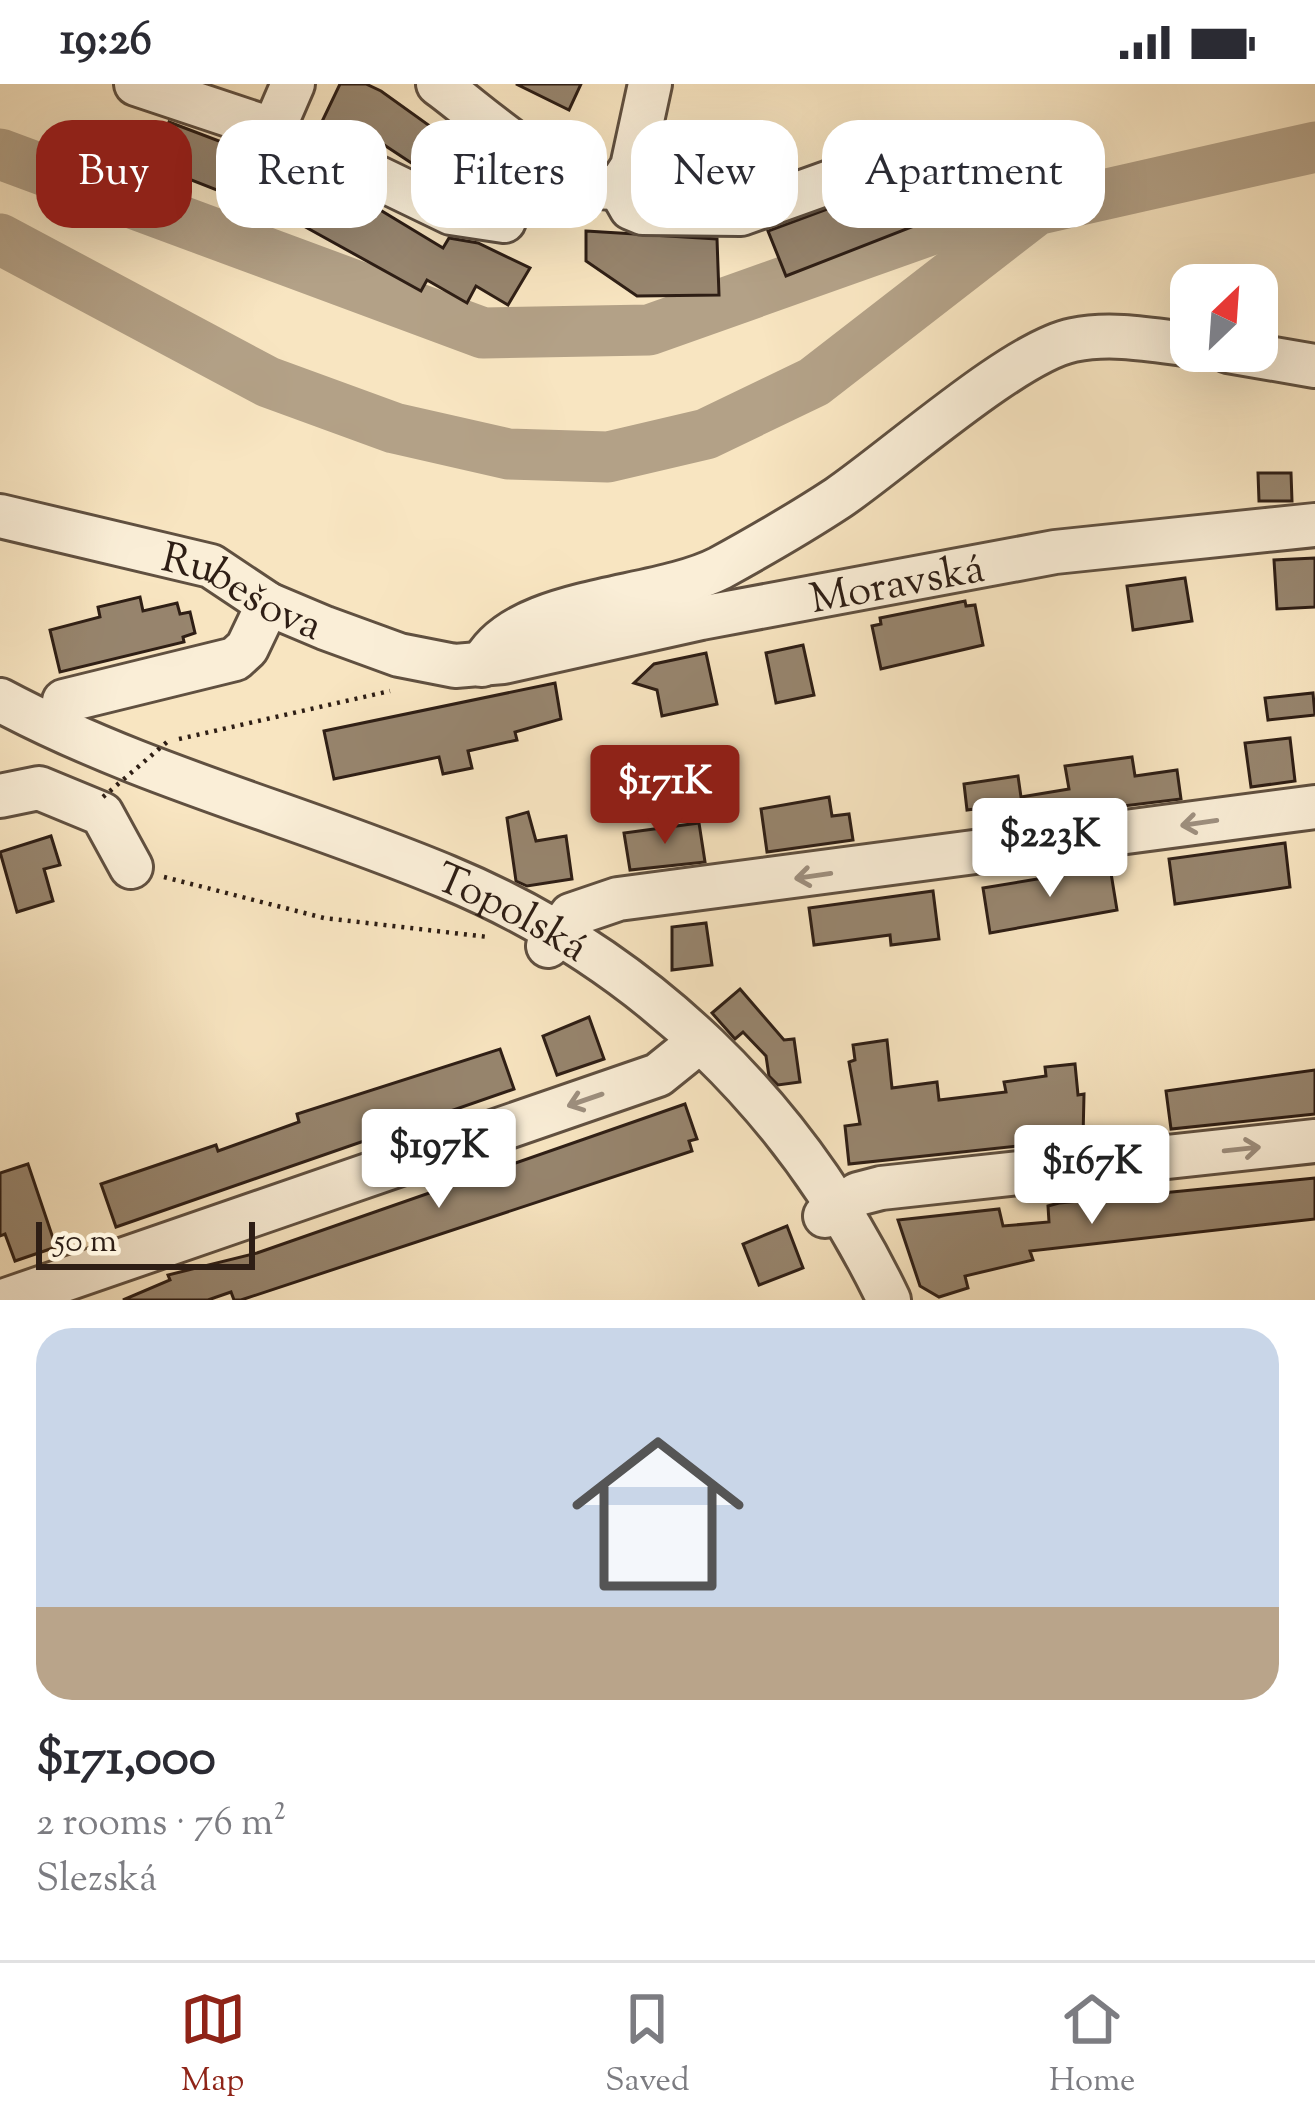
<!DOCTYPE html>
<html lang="en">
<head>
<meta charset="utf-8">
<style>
  body { margin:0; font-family:"Sorts Mill Goudy",serif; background:#f7f7f7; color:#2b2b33; height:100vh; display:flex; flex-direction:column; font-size:45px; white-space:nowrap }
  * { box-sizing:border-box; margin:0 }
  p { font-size:39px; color:#7c7c81 }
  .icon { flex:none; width:66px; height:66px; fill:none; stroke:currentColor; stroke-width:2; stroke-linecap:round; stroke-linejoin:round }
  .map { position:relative; height:1216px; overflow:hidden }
  .sheet { display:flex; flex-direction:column; background:#fff; flex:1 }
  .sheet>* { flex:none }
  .top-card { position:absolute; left:36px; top:36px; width:1245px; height:108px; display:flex; gap:24px }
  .needle { width:78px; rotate:25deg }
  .buttons { position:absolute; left:1170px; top:180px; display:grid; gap:24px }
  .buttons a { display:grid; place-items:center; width:108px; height:108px; border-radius:24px; background:#fff; box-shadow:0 12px 48px #0002; font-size:60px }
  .scale { position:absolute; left:36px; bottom:30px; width:219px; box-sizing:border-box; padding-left:12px; border:6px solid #2e1e15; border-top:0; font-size:33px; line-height:42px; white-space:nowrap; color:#2e1e15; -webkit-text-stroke:9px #faeed7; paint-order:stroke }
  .price { position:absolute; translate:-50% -102px; padding:0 27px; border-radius:12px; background:#fff; color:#222; font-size:39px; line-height:78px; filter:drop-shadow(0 3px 6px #0008) }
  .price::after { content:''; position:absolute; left:50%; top:72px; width:36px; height:27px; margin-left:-18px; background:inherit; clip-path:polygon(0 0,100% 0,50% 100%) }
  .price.current { background:#8f2418; color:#fff }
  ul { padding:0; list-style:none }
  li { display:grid; align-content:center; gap:24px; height:636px; padding:0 36px }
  li span { display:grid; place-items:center; height:372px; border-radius:36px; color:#555 }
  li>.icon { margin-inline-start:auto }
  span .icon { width:216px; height:216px; fill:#fffc; stroke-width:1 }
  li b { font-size:51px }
  .chip { padding:0 42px; border-radius:36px; background:#fff; box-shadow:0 12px 48px #0002; font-size:42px; line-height:108px }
  .chip.current { background:#8f2418; color:#fff }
  .status { display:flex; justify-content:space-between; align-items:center; height:84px; padding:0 60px; background:#fff; direction:ltr }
  .status svg { height:33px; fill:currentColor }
  .menu { display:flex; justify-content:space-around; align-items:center; height:168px; border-top:3px solid #e1e1e2; background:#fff; font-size:33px; color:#7c7c81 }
  .menu a { display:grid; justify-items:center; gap:6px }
  .menu .current { color:#8f2418 }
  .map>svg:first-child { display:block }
</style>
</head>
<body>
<div class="status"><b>19:26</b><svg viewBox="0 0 49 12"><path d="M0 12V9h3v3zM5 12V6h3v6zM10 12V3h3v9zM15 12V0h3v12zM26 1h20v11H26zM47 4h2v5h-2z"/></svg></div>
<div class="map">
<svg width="1315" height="1216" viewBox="0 0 1315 1216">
  <rect width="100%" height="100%" fill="#f8e5c1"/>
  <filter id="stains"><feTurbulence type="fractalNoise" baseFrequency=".00167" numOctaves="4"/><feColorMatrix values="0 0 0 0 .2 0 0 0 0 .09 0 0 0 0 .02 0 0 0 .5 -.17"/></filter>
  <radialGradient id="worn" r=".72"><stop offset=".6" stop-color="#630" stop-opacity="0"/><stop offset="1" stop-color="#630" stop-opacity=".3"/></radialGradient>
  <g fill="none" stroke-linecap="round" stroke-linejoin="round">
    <g stroke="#b3a187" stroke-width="51">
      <polyline points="0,70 483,249 649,246 961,135 1033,126"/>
      <polyline points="0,155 268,298 394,344 508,370 608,373 706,350 814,298 1036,126 1315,63"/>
    </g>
  </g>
  <g fill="#97856e" stroke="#2e1e15" stroke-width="3">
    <polygon points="340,0 366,0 381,7 448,55 425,88 369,51 364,61 335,60 316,50"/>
    <polygon points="516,0 581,0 569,26"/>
    <polygon points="169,38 269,76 318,108 357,112 443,164 449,154 478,159 530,184 508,221 476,202 467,219 427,196 421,207 291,135 176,90 178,86 154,75"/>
    <polygon points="951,79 968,121 786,192 768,147"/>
    <polygon points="586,147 717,155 719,211 637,212 586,177"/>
    <polygon points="1258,389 1291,389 1292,417 1259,417"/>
    <polygon points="1315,474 1315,523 1277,525 1274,476"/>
    <polygon points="1185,494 1192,537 1133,546 1127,502"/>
    <polygon points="140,513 143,527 177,519 180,530 190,528 195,549 183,553 184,558 60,588 50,546 100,533 98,523"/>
    <polygon points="965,517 966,522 975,521 983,561 881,585 872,542 881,540 880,534"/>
    <polygon points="803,561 814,611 776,619 766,569"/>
    <polygon points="706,569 717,620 662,632 657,606 634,599 654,580"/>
    <polygon points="555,599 561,635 515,648 517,656 468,667 472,684 443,690 439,673 334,695 324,647"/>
    <polygon points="1313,609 1315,631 1268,636 1265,614"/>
    <polygon points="1290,654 1295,697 1251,703 1245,659"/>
    <polygon points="1132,673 1135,692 1177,686 1181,715 984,739 982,724 967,726 964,700 1018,692 1021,713 1069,705 1065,682"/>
    <polygon points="829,713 832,732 849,730 853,756 767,768 761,725"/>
    <polygon points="528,728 536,757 566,752 572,795 527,802 516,797 507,734"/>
    <polygon points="699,739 705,778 630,786 624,749"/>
    <polygon points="51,752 60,781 44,785 53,817 17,828 0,768"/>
    <polygon points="1285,759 1290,803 1175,820 1169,775"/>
    <polygon points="1110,783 1117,826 990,849 983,804"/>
    <polygon points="933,807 939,855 891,861 890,851 814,861 809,824"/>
    <polygon points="706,839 712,881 672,886 672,843"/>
    <polygon points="740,905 784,956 794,955 800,998 778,1001 769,992 766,972 743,948 735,955 712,929"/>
    <polygon points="589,933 604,975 557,991 543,952"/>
    <polygon points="887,956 892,1004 937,998 939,1016 1006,1008 1004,998 1046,992 1045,983 1075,980 1078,1011 1084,1010 1083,1055 849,1080 845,1042 860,1040 849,978 855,976 853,961"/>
    <polygon points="500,965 514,1005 116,1143 101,1100 216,1061 218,1067 299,1038 297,1030"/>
    <polygon points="1315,986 1315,1030 1171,1045 1166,1007"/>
    <polygon points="685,1020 697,1055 689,1057 692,1067 241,1216 234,1216 231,1208 208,1216 123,1216 170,1196 168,1191 257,1169"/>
    <polygon points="28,1080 56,1163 15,1177 5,1150 0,1152 0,1089"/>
    <polygon points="1315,1094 1315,1135 1030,1167 1033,1176 965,1192 968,1204 939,1213 920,1202 898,1136 999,1125 1003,1142 1049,1138 1048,1122 1059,1119"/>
    <polygon points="787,1142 803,1184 759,1201 743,1160"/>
  </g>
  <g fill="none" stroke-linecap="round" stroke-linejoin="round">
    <defs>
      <g id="minor">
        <polyline points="136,0 262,42 277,37 293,0"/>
        <path d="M438,0C481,31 567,113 619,103L632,83L650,0"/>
        <polyline points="270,42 303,73 329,85 364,87 451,129 504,137"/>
        <polyline points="619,103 631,124 643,129 741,130 933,61"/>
        <polyline points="1228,267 1315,282"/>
        <path id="s1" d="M0,432L211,482L268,520L325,544L399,571L455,582L503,578L701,534L1055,468L1315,441"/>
        <path d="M482,581C514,513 654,518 720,484C760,462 800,439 838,414C894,376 1014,268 1073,256C1112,248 1152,256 1191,261"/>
        <path id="s2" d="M0,616C142,692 299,731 447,793C644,875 797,1024 889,1216"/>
        <polyline points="64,617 235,575 247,564 268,520"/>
        <polyline points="0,712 39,704 102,730 131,783"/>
        <polyline points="548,862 571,831 618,815 1315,723"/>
        <polyline points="825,1132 858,1110 881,1104 1315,1057"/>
        <polyline points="6,1216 658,991 689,966"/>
      </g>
    </defs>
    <use href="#minor" stroke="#605040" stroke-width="48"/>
    <g stroke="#2e1e15" stroke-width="4.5" stroke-dasharray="3 6" stroke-linecap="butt">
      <polyline points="179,655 390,607"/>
      <polyline points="164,793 324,834 488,853"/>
    </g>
    <use href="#minor" stroke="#faeed7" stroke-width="42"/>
    <polyline stroke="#2e1e15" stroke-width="4.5" stroke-dasharray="3 6" stroke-linecap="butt" points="103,713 167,658"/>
  </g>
  <defs><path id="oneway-shaft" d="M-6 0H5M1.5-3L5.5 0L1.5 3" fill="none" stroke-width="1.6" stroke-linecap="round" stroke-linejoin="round" transform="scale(3)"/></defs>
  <g stroke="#9e9080">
    <use href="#oneway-shaft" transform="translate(1199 739) rotate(172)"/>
    <use href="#oneway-shaft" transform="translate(813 792) rotate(172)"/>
    <use href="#oneway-shaft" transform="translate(585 1016) rotate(161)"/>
    <use href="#oneway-shaft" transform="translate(1242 1065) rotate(-6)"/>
  </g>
  <g text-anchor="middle" stroke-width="12" stroke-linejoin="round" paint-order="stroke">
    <g font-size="42" fill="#2e1e15" stroke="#faeed7">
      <text dy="15" stroke="none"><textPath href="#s1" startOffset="933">Moravská</textPath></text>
      <text dy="15" stroke="none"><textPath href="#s1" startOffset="255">Rubešova</textPath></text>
      <text dy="15" stroke="none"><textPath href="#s2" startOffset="555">Topolská</textPath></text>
    </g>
  </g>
  <rect width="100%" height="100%" filter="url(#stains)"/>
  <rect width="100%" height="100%" fill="url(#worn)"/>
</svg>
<div class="buttons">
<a><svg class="needle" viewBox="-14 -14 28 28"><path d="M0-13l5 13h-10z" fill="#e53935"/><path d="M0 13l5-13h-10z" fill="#7c7c81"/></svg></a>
</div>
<div class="scale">50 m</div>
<b class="price current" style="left:665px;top:763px">$171K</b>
<b class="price" style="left:1050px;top:816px">$223K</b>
<b class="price" style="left:439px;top:1127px">$197K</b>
<b class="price" style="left:1092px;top:1143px">$167K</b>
<div class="top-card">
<a class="chip current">Buy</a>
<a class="chip">Rent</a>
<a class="chip">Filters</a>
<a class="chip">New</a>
<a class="chip">Apartment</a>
</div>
</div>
<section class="sheet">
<ul>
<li><span style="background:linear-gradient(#c9d6e8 75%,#b9a48a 0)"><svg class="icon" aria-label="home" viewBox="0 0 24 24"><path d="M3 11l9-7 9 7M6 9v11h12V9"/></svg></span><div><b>$171,000</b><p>2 rooms · 76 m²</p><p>Slezská</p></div></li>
</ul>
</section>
<nav class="menu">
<a class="current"><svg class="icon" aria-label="map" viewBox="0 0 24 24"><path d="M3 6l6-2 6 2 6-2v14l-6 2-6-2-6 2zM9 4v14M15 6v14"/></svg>Map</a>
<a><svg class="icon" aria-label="saved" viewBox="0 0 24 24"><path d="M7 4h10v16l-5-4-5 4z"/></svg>Saved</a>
<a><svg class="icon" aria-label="home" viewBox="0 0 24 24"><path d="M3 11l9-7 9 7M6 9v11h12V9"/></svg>Home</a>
</nav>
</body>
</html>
